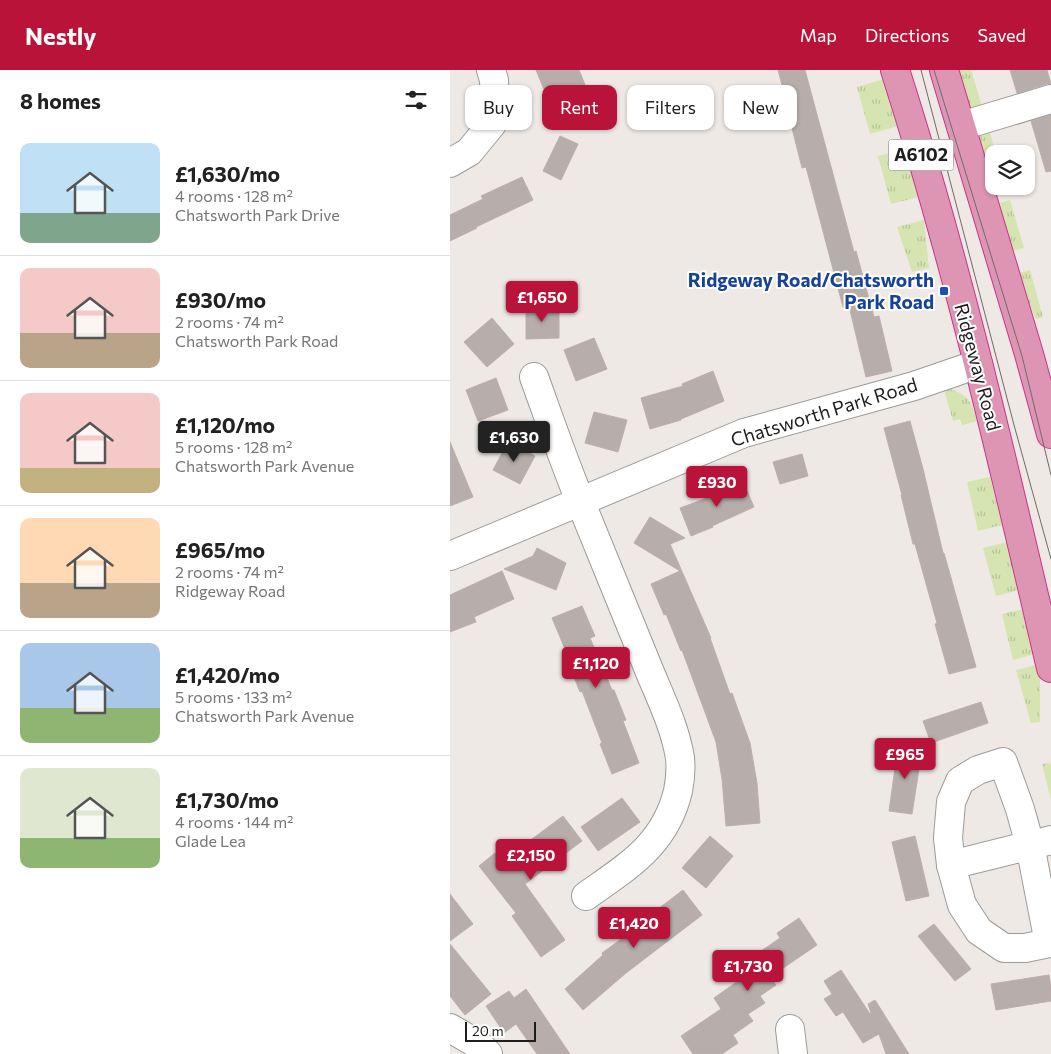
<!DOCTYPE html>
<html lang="en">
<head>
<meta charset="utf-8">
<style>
  body { margin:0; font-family:Commissioner,sans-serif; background:#f6f6f6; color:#222; height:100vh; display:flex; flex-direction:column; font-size:19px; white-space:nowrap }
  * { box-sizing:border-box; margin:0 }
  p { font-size:16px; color:#767676 }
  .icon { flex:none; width:28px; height:28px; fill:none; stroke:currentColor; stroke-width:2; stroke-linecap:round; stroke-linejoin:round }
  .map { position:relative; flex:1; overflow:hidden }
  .side { display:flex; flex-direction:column; background:#fff; width:450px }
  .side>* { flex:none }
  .guide { position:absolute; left:15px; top:15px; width:475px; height:45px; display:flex; gap:10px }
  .buttons { position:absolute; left:535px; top:75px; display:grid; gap:10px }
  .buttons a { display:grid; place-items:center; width:50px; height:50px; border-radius:10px; background:#fff; box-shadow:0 1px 4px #0004; font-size:25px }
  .scale { position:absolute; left:15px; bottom:12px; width:71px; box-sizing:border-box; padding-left:5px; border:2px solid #1e1e1e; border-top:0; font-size:14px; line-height:18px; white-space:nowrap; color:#1e1e1e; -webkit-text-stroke:4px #fff; paint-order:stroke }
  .price { position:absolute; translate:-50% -42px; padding:0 11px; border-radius:5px; background:#ba133a; color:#fff; font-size:16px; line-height:32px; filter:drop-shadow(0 1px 2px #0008) }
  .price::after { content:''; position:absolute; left:50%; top:30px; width:15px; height:11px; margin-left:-8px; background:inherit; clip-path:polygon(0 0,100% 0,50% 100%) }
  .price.selected { background:#222; color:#fff }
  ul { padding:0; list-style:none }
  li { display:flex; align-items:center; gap:15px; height:125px; padding:0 20px }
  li+li { border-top:1px solid #e0e0e0 }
  li span { display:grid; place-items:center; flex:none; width:140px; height:100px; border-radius:10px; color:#555 }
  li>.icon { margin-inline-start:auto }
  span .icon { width:60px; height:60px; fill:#fffc; stroke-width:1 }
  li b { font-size:21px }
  h2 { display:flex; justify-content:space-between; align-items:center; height:60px; padding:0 20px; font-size:21px }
  .tag { padding:0 18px; border-radius:10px; background:#fff; box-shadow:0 1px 4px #0004; font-size:18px; line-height:45px }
  .tag.selected { background:#ba133a; color:#fff }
  header { display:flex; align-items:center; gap:30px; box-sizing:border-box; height:70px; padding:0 25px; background:#ba133a; color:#fff }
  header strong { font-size:24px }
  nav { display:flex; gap:28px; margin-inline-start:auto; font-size:18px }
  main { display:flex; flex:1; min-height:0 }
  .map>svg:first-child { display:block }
</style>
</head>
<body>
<header>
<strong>Nestly</strong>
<nav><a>Map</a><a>Directions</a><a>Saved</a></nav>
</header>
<main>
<section class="side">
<h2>8 homes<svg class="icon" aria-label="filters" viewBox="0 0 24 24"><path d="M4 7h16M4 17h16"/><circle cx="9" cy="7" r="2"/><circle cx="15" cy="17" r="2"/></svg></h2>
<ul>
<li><span style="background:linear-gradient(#bfe0f5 70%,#7fa58c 0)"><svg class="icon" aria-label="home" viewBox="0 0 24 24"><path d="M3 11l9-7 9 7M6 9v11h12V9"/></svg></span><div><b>£1,630/mo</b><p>4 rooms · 128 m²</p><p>Chatsworth Park Drive</p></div></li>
<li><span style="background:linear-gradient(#f6c9c9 65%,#b9a48a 0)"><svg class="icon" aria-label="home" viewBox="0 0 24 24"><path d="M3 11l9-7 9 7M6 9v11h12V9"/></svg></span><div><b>£930/mo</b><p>2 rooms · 74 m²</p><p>Chatsworth Park Road</p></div></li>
<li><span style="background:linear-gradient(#f6c9c9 75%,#c2b280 0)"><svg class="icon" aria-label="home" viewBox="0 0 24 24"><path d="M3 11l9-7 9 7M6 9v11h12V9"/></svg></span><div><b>£1,120/mo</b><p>5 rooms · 128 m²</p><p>Chatsworth Park Avenue</p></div></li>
<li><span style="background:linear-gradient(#ffd9b3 65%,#b9a48a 0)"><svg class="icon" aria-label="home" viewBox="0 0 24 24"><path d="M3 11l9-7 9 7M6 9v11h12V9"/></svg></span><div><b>£965/mo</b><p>2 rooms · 74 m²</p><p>Ridgeway Road</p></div></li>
<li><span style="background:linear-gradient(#a9c7e8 65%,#8fb573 0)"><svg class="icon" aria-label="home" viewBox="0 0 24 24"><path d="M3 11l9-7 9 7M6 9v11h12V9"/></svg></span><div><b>£1,420/mo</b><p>5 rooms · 133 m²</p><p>Chatsworth Park Avenue</p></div></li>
<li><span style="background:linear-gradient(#dfe7d0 70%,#8fb573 0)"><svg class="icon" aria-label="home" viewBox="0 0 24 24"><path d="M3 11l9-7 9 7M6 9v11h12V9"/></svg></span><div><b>£1,730/mo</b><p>4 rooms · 144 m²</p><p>Glade Lea</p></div></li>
</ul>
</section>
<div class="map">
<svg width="601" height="984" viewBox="0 0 601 984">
  <defs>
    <pattern id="grass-tufts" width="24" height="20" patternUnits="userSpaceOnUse" patternTransform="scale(1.25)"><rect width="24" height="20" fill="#d5e4b0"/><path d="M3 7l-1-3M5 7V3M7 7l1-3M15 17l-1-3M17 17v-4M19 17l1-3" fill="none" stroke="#b6c397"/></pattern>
  </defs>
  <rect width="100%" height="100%" fill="#eee9e5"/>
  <g fill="url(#grass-tufts)">
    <polygon points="505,0 521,0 534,43 519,47"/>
    <polygon points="434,9 448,56 420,64 407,17"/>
    <polygon points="539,59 546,84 544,84 544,110 538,111 525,63"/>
    <polygon points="456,79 469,127 441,134 428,86"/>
    <polygon points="560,130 574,178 559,182 545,134"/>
    <polygon points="474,150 479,198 462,202 447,157"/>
    <polygon points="580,200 593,247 586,249 565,204"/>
    <path d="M500,319C520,325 522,334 527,351L512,355L510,349L503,351L494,320Z"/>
    <polygon points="540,407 552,455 528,461 517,412"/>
    <polygon points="557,472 569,520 546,526 533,478"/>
    <polygon points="574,539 585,584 563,590 552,544"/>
    <polygon points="586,595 589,597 590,600 590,652 581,653 566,600"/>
    <polygon points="600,693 601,697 601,730 592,694"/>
  </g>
  <g fill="#b7aeab" stroke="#bfaea9">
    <polygon points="86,0 129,0 144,37 107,51"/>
    <polygon points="328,0 355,0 404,182 406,181 424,247 429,246 442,301 416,307 399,236 393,237 356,97 352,98 340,50 341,49"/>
    <polygon points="560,0 597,0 601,14 597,14 567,23"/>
    <polygon points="601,45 601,101 596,102 581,51"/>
    <polygon points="110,66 128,74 111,110 93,101"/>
    <polygon points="72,107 83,130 26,157 27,158 0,171 0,145 33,129 31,126"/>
    <polygon points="109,237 109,268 76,269 76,238"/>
    <polygon points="42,248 64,274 37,297 14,272"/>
    <polygon points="144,268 157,299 126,311 114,280"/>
    <polygon points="263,301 274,331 231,349 231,350 200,359 191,328 233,316 232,314"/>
    <polygon points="46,308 58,340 28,351 16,320"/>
    <polygon points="144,342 177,350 168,382 135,373"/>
    <polygon points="460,351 473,399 493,483 494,483 526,597 499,604 485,554 487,553 465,474 463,474 451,425 452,425 434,358"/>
    <polygon points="0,372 23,427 0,436"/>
    <polygon points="58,372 85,386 70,414 43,400"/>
    <polygon points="352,384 358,406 330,414 323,392"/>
    <polygon points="292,409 304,437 262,456 263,457 241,466 230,438 265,425 263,422"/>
    <polygon points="200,447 235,468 220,474 261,568 260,568 280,624 282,623 300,673 307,713 310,753 276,756 272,709 266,672 232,580 231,581 216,544 214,545 201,514 230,501 184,473"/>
    <polygon points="87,478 116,493 106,520 54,499 83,486"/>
    <polygon points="52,501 64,529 24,547 26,552 0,562 0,525"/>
    <polygon points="132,536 145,566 140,568 162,620 164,620 176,650 173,651 189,693 162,704 150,674 152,673 132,621 130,622 118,592 120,591 102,548"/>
    <polygon points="531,632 538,653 481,673 473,651"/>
    <polygon points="448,677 472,680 462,744 439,741"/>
    <polygon points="172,728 190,752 148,781 131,757"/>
    <polygon points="113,746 132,771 75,814 115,870 91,887 62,846 66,843 29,796 45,783 48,787 66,773 70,778"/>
    <polygon points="260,766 283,786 256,818 232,798"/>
    <polygon points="465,766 479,826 456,831 442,772"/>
    <polygon points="233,820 252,845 176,903 133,940 115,919 153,885 152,883 196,851 195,849"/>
    <polygon points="0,824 23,854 0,871"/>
    <polygon points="349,848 367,875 320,907 326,915 310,926 315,933 298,944 303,951 283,965 288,973 272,984 243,984 231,966 271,939 264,928 298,904 291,895 330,868 327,863"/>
    <polygon points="484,854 521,899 505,911 468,866"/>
    <polygon points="0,874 41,924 15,945 0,926"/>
    <polygon points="391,900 420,944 421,943 418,934 425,930 459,984 436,984 429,964 413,973 393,942 386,946 374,929 382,924 374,911"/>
    <polygon points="599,905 601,917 601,931 546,940 541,914"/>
    <polygon points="76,919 120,984 87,984 66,954 54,963 36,936 59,921 64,928"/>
  </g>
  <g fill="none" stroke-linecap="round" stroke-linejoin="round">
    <defs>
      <g id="minor">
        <polyline points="511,56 601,29"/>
        <polyline points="0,93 19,82 42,54 45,36 44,10 41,0"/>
        <path d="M84,307C100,351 115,395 133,438C154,490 176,543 197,595C209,625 225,656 230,688C231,698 230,711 228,721C215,775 178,796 136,826"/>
        <polyline points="0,486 294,363 464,316 528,294"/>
        <polygon points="553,692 570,739 580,775 599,873 575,878 554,878 529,861 512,835 501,795 498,768 501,732 510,711 528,700"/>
        <polyline points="501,795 601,770"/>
        <polyline points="0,958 29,975 38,984"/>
        <polyline points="340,959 343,984"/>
      </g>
      <g id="highway">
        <path d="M445,0C508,196 554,397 601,598"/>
        <polyline points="494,0 579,284 601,364"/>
      </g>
    </defs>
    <use href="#minor" stroke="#9b9b9b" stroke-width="30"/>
    <use href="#highway" stroke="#ca358a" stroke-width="30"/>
    <use href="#minor" stroke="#fff" stroke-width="28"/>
    <use href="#highway" stroke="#de94b3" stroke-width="28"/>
    <g stroke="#6c6c6c" stroke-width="1">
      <polyline points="471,0 564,355 601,489"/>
      <polyline points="484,0 572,286 601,405"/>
    </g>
  </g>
  <rect fill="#1a4fb4" stroke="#fff" stroke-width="2" x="489" y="216" width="10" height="10" rx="2.5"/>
  <g text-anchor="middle" stroke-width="4" stroke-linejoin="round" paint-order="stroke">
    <rect fill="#fff" stroke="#626262" stroke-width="1" x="438.5" y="69.5" width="65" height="31" rx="4"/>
    <g font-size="18" font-weight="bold" fill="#1e1e1e">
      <text x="471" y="91">A6102</text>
    </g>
    <g font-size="19" font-weight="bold" fill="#164399" stroke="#fff" text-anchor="end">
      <text x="484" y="217">Ridgeway Road/Chatsworth<tspan x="484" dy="22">Park Road</tspan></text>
    </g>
    <g font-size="19" fill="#1e1e1e" stroke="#fff">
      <text transform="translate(528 297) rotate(75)" y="7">Ridgeway Road</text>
      <text transform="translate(374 342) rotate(-17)" y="7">Chatsworth Park Road</text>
    </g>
  </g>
</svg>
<div class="buttons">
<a><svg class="icon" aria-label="layers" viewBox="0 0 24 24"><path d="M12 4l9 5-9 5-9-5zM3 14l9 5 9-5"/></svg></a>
</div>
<div class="scale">20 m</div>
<b class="price" style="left:92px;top:253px">£1,650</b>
<b class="price selected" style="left:64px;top:393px">£1,630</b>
<b class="price" style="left:267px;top:438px">£930</b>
<b class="price" style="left:146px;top:619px">£1,120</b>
<b class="price" style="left:455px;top:710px">£965</b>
<b class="price" style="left:81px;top:811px">£2,150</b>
<b class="price" style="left:184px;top:879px">£1,420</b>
<b class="price" style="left:298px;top:922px">£1,730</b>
<div class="guide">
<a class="tag">Buy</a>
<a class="tag selected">Rent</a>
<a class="tag">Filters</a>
<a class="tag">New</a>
</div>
</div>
</main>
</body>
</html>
